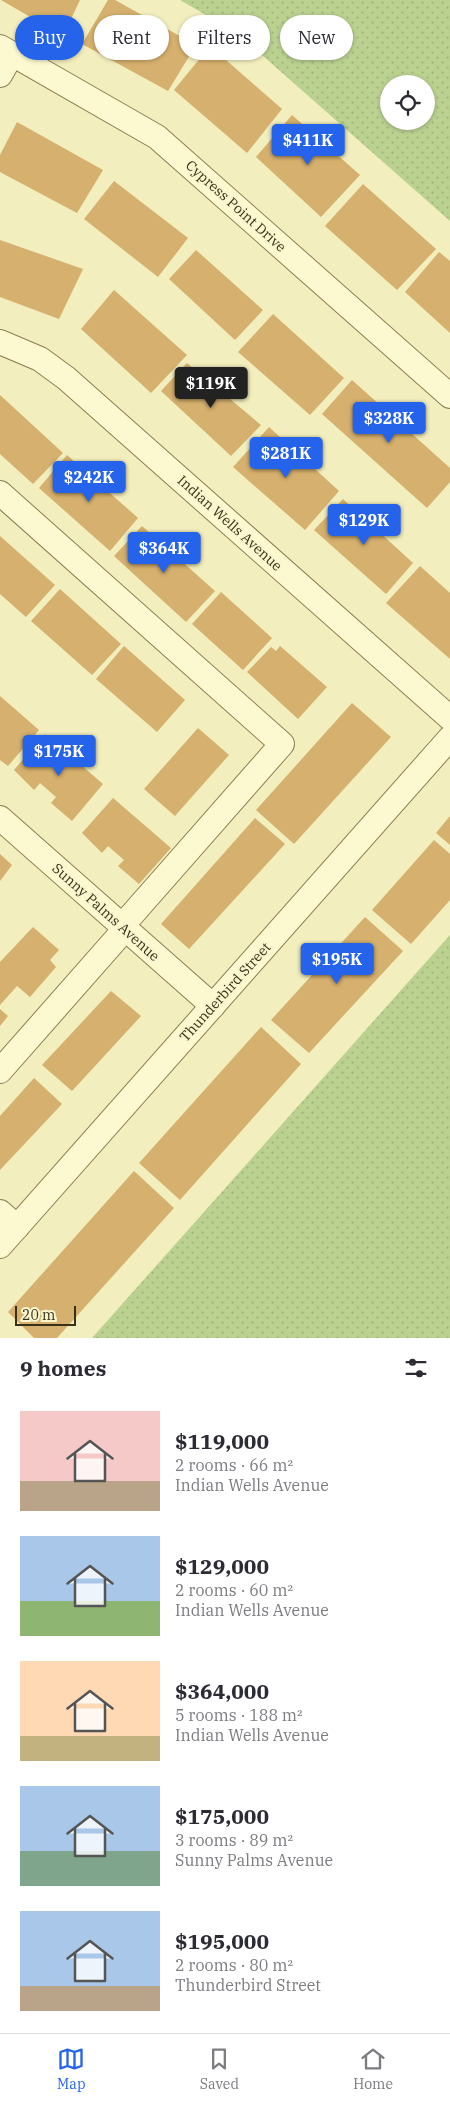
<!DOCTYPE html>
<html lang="en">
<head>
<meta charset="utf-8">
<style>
  body { margin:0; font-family:"IBM Plex Serif",serif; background:#f2f2f3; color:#2b2b33; height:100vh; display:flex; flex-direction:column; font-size:19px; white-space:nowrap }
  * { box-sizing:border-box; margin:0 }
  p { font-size:16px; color:#7c7c81 }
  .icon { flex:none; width:28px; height:28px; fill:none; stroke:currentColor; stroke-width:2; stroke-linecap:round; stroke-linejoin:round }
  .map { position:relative; height:1338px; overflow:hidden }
  .sheet { display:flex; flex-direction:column; background:#fff; flex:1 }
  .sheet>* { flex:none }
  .hud { position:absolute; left:15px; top:15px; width:420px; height:45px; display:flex; gap:10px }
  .fabs { position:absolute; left:380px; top:75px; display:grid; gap:10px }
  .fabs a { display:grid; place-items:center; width:55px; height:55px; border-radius:50%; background:#fff; box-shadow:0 1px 4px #0004; font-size:25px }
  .scale { position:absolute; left:15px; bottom:12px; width:61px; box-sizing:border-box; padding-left:5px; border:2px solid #39301a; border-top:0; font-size:14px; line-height:18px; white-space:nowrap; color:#39301a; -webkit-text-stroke:4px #f9f6cd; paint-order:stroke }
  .price { position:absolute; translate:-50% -42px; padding:0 11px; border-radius:5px; background:#2563eb; color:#fff; font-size:16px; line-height:32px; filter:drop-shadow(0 1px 2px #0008) }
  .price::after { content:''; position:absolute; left:50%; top:30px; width:15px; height:11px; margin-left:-8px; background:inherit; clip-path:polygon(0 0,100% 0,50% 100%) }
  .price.active { background:#222; color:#fff }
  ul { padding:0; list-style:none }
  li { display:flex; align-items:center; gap:15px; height:125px; padding:0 20px }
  li span { display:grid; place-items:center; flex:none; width:140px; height:100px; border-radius:0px; color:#555 }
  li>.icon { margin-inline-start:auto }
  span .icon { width:60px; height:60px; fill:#fffc; stroke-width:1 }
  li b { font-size:21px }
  h2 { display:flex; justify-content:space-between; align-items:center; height:60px; padding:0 20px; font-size:21px }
  .chip { padding:0 18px; border-radius:22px; background:#fff; box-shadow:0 1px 4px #0004; font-size:18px; line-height:45px }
  .chip.active { background:#2563eb; color:#fff }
  .dock { display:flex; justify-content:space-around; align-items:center; height:70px; border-top:1px solid #e1e1e2; background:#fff; font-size:14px; color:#7c7c81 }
  .dock a { display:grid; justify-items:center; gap:2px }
  .dock .active { color:#2563eb }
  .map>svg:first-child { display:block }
</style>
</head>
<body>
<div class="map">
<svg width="450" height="1338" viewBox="0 0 450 1338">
  <defs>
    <pattern id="grass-dots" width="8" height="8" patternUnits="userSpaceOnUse" patternTransform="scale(1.25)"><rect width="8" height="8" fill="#bbd190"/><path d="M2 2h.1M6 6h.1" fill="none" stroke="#a2b47c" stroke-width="1.8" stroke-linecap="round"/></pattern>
  </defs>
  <rect width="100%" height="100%" fill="#f2eebd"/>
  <g fill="url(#grass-dots)" fill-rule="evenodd">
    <path d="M180,0H450V221L237,33ZM389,84H426V121H389Z"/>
    <polygon points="450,935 450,1338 92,1338"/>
  </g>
  <g fill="#d5b06e">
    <polygon points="1,0 80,0 63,36"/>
    <polygon points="108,0 115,0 196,45 168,91 82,44"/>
    <polygon points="210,46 282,109 247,153 174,90"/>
    <polygon points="292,115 360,175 321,217 256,157"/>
    <polygon points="17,122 103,170 77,213 0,172 0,155"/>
    <polygon points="114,181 188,238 158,277 84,219"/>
    <polygon points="363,184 436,249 397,290 325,226"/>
    <polygon points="0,240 83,269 59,319 0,297"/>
    <polygon points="196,250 263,310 235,340 169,279"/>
    <polygon points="439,252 450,261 450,333 405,292"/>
    <polygon points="114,290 187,355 151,393 81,329"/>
    <polygon points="273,314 344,378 310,415 238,352"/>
    <polygon points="187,363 261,425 231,456 161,391"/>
    <polygon points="352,380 450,468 450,482 427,508 322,414"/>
    <polygon points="0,395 63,453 33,484 0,454"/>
    <polygon points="269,427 339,491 305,530 233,467"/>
    <polygon points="67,455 138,518 110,551 39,488"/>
    <polygon points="343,499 413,563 386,594 314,530"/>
    <polygon points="142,526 215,591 186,622 114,556"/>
    <polygon points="0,536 55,585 26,617 0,594"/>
    <polygon points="420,566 450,593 450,659 386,603"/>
    <polygon points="60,589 121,644 92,675 31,621"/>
    <polygon points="221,592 272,638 243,670 192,624"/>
    <polygon points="124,646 185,700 157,732 96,679"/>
    <polygon points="280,646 327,687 298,719 247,672 271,647 276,651"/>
    <polygon points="0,696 39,730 8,766 0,760"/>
    <polygon points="352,703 391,737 294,844 256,810"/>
    <polygon points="198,728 229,755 175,816 144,789"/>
    <polygon points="45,734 103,784 72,821 51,803 56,797 40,783 34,790 14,770"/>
    <polygon points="113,798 171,848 139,884 118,866 124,860 108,846 102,853 82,833"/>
    <polygon points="450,816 450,845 436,833"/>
    <polygon points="255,818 285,844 189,949 161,924"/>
    <polygon points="434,840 450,854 450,900 411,944 372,910"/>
    <polygon points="0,854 12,865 0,881"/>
    <polygon points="365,917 403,951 309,1053 271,1020"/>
    <polygon points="33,927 59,950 50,960 56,967 30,997 17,986 0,1005 0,962"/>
    <polygon points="111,991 141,1016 72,1091 42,1065"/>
    <polygon points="0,1009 8,1016 0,1026"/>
    <polygon points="261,1027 301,1064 180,1200 139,1163"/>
    <polygon points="34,1078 62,1104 0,1170 0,1116"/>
    <polygon points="134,1171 174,1208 57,1338 34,1338 8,1312"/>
  </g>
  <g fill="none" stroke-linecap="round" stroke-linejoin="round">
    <defs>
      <g id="minor">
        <polyline points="0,47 157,137 450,396"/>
        <polyline points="0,75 12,54"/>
        <polyline points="0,342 40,359 66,378 450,718"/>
        <polyline points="0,493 282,744 122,926"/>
        <polyline points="0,818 213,1006"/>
        <polyline points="0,1071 125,929"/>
        <polyline points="0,1212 17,1227"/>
        <polyline points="0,1246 450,738"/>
      </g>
    </defs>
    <use href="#minor" stroke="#8c7e54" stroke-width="26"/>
    <use href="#minor" stroke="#fcf9d1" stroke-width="24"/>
  </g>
  <g text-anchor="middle" stroke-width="4" stroke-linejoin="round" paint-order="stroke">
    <g font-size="14" fill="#39301a" stroke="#f9f6cd">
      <text transform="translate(236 206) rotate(42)" y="5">Cypress Point Drive</text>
      <text transform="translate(230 523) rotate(42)" y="5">Indian Wells Avenue</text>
      <text transform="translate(106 912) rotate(42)" y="5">Sunny Palms Avenue</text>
      <text transform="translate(225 992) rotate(-48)" y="5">Thunderbird Street</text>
    </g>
  </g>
</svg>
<div class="fabs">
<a><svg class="icon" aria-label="locate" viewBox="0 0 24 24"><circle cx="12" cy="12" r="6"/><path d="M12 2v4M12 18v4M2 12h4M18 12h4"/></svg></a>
</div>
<div class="scale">20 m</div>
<b class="price" style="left:308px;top:166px">$411K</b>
<b class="price active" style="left:211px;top:409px">$119K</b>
<b class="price" style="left:389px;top:444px">$328K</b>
<b class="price" style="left:286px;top:479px">$281K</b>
<b class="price" style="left:89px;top:503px">$242K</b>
<b class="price" style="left:364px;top:546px">$129K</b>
<b class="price" style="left:164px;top:574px">$364K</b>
<b class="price" style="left:59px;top:777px">$175K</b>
<b class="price" style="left:337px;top:985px">$195K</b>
<div class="hud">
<a class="chip active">Buy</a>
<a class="chip">Rent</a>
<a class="chip">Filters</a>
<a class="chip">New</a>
</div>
</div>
<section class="sheet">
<h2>9 homes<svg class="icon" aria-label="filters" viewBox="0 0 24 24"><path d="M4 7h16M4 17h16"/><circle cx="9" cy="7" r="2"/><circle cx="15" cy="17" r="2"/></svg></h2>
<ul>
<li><span style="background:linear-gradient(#f6c9c9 70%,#b9a48a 0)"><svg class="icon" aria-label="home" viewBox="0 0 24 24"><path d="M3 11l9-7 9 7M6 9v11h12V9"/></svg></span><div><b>$119,000</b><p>2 rooms · 66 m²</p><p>Indian Wells Avenue</p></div></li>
<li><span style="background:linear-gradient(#a9c7e8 65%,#8fb573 0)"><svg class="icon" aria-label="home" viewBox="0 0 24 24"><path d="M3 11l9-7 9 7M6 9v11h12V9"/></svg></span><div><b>$129,000</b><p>2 rooms · 60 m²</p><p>Indian Wells Avenue</p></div></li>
<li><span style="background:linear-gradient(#ffd9b3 75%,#c2b280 0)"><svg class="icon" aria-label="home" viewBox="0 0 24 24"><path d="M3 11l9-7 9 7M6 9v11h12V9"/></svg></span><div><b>$364,000</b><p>5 rooms · 188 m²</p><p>Indian Wells Avenue</p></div></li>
<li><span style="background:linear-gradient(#a9c7e8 65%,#7fa58c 0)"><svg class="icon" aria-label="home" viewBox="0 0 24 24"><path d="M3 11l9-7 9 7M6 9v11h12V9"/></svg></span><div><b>$175,000</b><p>3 rooms · 89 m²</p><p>Sunny Palms Avenue</p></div></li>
<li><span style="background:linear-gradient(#a9c7e8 75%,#b9a48a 0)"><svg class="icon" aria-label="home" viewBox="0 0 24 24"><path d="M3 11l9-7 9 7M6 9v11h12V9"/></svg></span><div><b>$195,000</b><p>2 rooms · 80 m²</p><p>Thunderbird Street</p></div></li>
</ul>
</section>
<nav class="dock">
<a class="active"><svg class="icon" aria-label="map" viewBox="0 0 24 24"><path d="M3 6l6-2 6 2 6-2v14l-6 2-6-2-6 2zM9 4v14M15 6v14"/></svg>Map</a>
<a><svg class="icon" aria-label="saved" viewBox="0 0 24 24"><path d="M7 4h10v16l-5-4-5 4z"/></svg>Saved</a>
<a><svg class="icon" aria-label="home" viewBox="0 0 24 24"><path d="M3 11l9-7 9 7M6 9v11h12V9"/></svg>Home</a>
</nav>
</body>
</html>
